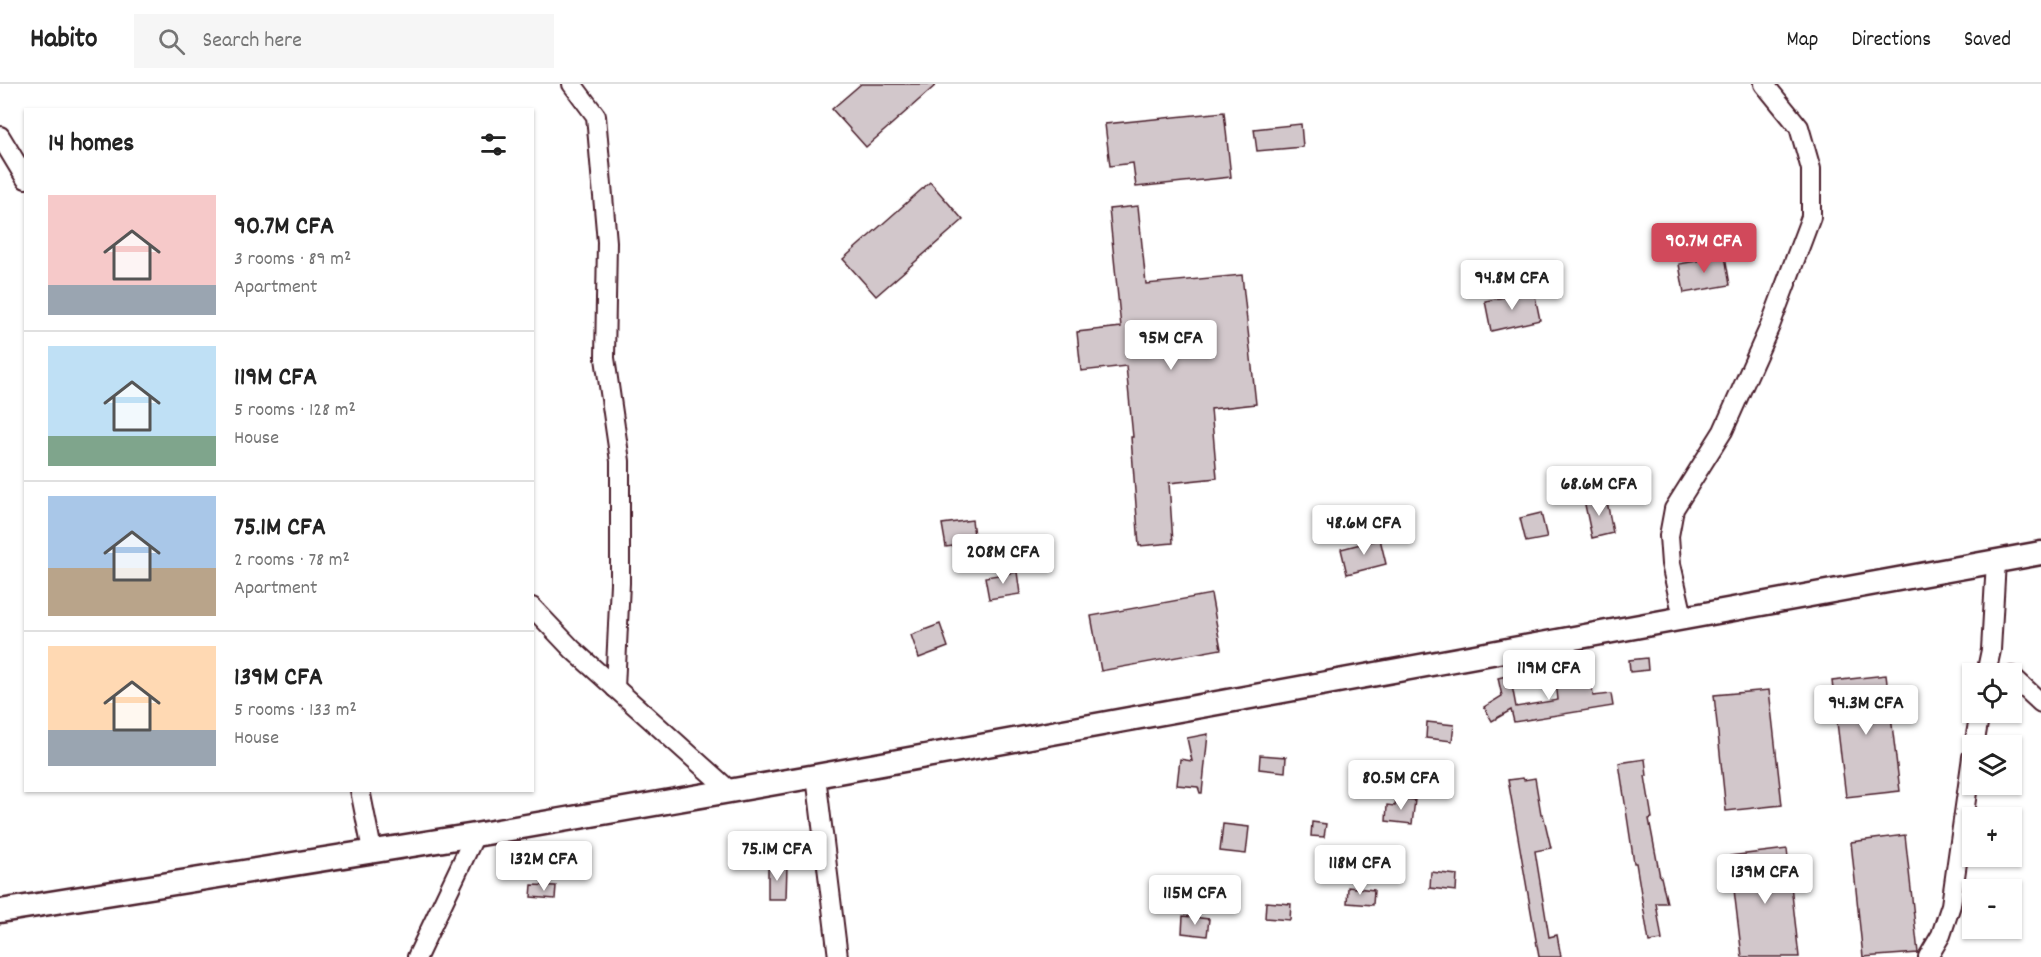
<!DOCTYPE html>
<html lang="en">
<head>
<meta charset="utf-8">
<style>
  body { margin:0; font-family:Dekko,sans-serif; background:#f6f6f6; color:#222; height:100vh; display:flex; flex-direction:column; font-size:22px; white-space:nowrap }
  * { box-sizing:border-box; margin:0 }
  p { font-size:20px; color:#767676 }
  .icon { flex:none; width:33px; height:33px; fill:none; stroke:currentColor; stroke-width:2; stroke-linecap:round; stroke-linejoin:round }
  .map { position:relative; flex:1; overflow:hidden }
  .drawer { position:absolute; left:24px; top:24px; width:510px; height:684px; display:flex; flex-direction:column; background:#fff; border-radius:0px; box-shadow:0 2px 4px #0004 }
  .drawer>* { flex:none }
  .controls { position:absolute; left:1962px; top:579px; display:grid; gap:12px }
  .controls a { display:grid; place-items:center; width:60px; height:60px; border-radius:0px; background:#fff; box-shadow:0 2px 4px #0004; font-size:30px }
  .price { position:absolute; translate:-50% -51px; padding:0 14px; border-radius:6px; background:#fff; color:#222; font-size:20px; line-height:39px; filter:drop-shadow(0 2px 3px #0008) }
  .price::after { content:''; position:absolute; left:50%; top:36px; width:18px; height:14px; margin-left:-9px; background:inherit; clip-path:polygon(0 0,100% 0,50% 100%) }
  .price.current { background:#d1495b; color:#fff }
  ul { padding:0; list-style:none }
  li { display:flex; align-items:center; gap:18px; height:150px; padding:0 24px }
  li+li { border-top:2px solid #e0e0e0 }
  li span { display:grid; place-items:center; flex:none; width:168px; height:120px; border-radius:0px; color:#555 }
  li>.icon { margin-inline-start:auto }
  span .icon { width:72px; height:72px; fill:#fffc; stroke-width:1 }
  li b { font-size:26px }
  h2 { display:flex; justify-content:space-between; align-items:center; height:72px; padding:0 24px; font-size:26px }
  header { display:flex; align-items:center; gap:36px; box-sizing:border-box; height:84px; padding:0 30px; background:#fff; border-bottom:2px solid #e0e0e0 }
  header strong { font-size:28px }
  nav { display:flex; gap:33px; margin-inline-start:auto; font-size:21px }
  .search { width:420px; height:54px; background:#f6f6f6; display:flex; align-items:center; gap:15px; box-sizing:border-box; padding:0 21px; border-radius:0px; color:#767676; font-size:22px }
  .map>svg:first-child { display:block }
</style>
</head>
<body>
<header>
<strong>Habito</strong>
<div class="search"><svg class="icon" aria-label="search" viewBox="0 0 24 24"><circle cx="10" cy="10" r="6"/><path d="M15 15l6 6"/></svg>Search here</div>
<nav><a>Map</a><a>Directions</a><a>Saved</a></nav>
</header>
<div class="map">
<svg width="2041" height="873" viewBox="0 0 2041 873">
  <rect width="100%" height="100%" fill="#fff"/>
  <filter id="ink" filterUnits="userSpaceOnUse"><feTurbulence type="fractalNoise" baseFrequency=".0167" numOctaves="2"/><feDisplacementMap in="SourceGraphic" scale="12" xChannelSelector="R" yChannelSelector="G"/><feConvolveMatrix kernelMatrix="1 2 1 2 8 2 1 2 1" color-interpolation-filters="sRGB"/></filter>
  <g filter="url(#ink)">
    <g fill="#d2c7cb" stroke="#4a1f2b" stroke-width="1.5">
      <polygon points="861,0 937,0 866,63 832,25"/>
      <polygon points="1224,28 1231,93 1136,103 1133,79 1110,82 1105,40"/>
      <polygon points="1301,40 1303,63 1257,67 1254,45"/>
      <polygon points="930,98 963,136 876,212 843,175"/>
      <polygon points="1138,122 1146,200 1242,191 1256,320 1211,325 1217,394 1169,399 1173,459 1139,462 1131,353 1133,353 1126,282 1081,287 1077,248 1121,243 1109,125"/>
      <polygon points="1725,172 1730,201 1684,209 1679,180"/>
      <polygon points="1534,207 1540,236 1491,247 1485,217"/>
      <polygon points="1606,412 1613,449 1592,454 1584,416"/>
      <polygon points="1541,429 1547,454 1526,458 1520,434"/>
      <polygon points="972,436 975,459 946,463 942,440"/>
      <polygon points="1380,455 1386,480 1347,490 1341,465"/>
      <polygon points="1017,488 1020,510 989,515 985,493"/>
      <polygon points="1211,510 1221,565 1101,587 1091,532"/>
      <polygon points="940,540 948,563 919,574 911,551"/>
      <polygon points="1647,574 1648,586 1630,588 1629,576"/>
      <polygon points="1510,591 1516,623 1558,616 1556,597 1591,594 1593,612 1611,610 1613,622 1514,638 1511,626 1492,637 1484,623 1502,612 1498,594"/>
      <polygon points="1886,591 1900,707 1846,713 1832,597"/>
      <polygon points="1769,606 1782,721 1726,727 1714,611"/>
      <polygon points="1427,638 1454,641 1452,657 1426,654"/>
      <polygon points="1208,650 1202,709 1200,709 1198,703 1177,701 1180,675 1192,677 1187,654"/>
      <polygon points="1260,671 1286,673 1285,688 1259,685"/>
      <polygon points="1645,675 1647,692 1645,692 1652,734 1649,735 1660,793 1661,793 1667,819 1656,819 1662,856 1649,858 1636,779 1634,779 1619,679"/>
      <polygon points="1523,694 1524,696 1535,694 1541,730 1543,730 1551,764 1535,767 1549,853 1557,851 1561,873 1539,873 1508,696"/>
      <polygon points="1396,714 1415,716 1412,740 1386,737 1387,721 1395,722"/>
      <polygon points="1312,738 1326,740 1324,753 1311,752"/>
      <polygon points="1223,740 1249,743 1246,770 1220,767"/>
      <polygon points="1905,751 1918,869 1863,873 1851,758"/>
      <polygon points="742,765 768,767 768,782 742,780"/>
      <polygon points="1787,765 1799,873 1742,873 1730,772"/>
      <polygon points="768,780 787,781 786,815 768,815"/>
      <polygon points="1431,788 1457,791 1456,807 1430,804"/>
      <polygon points="532,801 556,802 555,815 531,813"/>
      <polygon points="1348,803 1374,806 1373,821 1347,819"/>
      <polygon points="1266,818 1291,820 1290,836 1265,834"/>
      <polygon points="1183,832 1209,835 1207,852 1182,849"/>
    </g>
    <g fill="none" stroke-linecap="round" stroke-linejoin="round">
      <defs>
        <g id="minor">
          <polyline points="572,0 596,32 607,158 605,274 620,377 620,499 615,604"/>
          <polyline points="0,52 26,95"/>
          <polyline points="532,523 573,566 729,706"/>
          <polyline points="1683,533 1671,480 1669,452 1674,425 1723,347 1770,242 1811,133 1811,85 1799,43 1764,0"/>
          <polyline points="1986,590 1991,566 1996,477"/>
          <polyline points="2012,592 2041,619"/>
          <polyline points="1974,662 1980,628"/>
          <polyline points="816,692 838,873"/>
          <polyline points="360,706 372,766"/>
          <polyline points="417,873 475,751"/>
          <polyline points="1928,873 1941,851 1951,821 1972,673"/>
        </g>
        <polyline id="major" points="0,827 475,751 816,692 2041,469"/>
      </defs>
      <use href="#minor" stroke="#4a1f2b" stroke-width="22"/>
      <use href="#major" stroke="#4a1f2b" stroke-width="27"/>
      <use href="#minor" stroke="#fff" stroke-width="18"/>
      <use href="#major" stroke="#fff" stroke-width="22"/>
    </g>
  </g>
</svg>
<div class="controls">
<a><svg class="icon" aria-label="locate" viewBox="0 0 24 24"><circle cx="12" cy="12" r="6"/><path d="M12 2v4M12 18v4M2 12h4M18 12h4"/></svg></a>
<a><svg class="icon" aria-label="layers" viewBox="0 0 24 24"><path d="M12 4l9 5-9 5-9-5zM3 14l9 5 9-5"/></svg></a>
<a>+</a>
<a>−</a>
</div>
<b class="price current" style="left:1704px;top:190px">90.7M CFA</b>
<b class="price" style="left:1512px;top:227px">94.8M CFA</b>
<b class="price" style="left:1171px;top:287px">95M CFA</b>
<b class="price" style="left:1599px;top:433px">68.6M CFA</b>
<b class="price" style="left:1364px;top:472px">48.6M CFA</b>
<b class="price" style="left:1003px;top:501px">208M CFA</b>
<b class="price" style="left:1549px;top:617px">119M CFA</b>
<b class="price" style="left:1866px;top:652px">94.3M CFA</b>
<b class="price" style="left:1401px;top:727px">80.5M CFA</b>
<b class="price" style="left:777px;top:798px">75.1M CFA</b>
<b class="price" style="left:544px;top:808px">132M CFA</b>
<b class="price" style="left:1360px;top:812px">118M CFA</b>
<b class="price" style="left:1765px;top:821px">139M CFA</b>
<b class="price" style="left:1195px;top:842px">115M CFA</b>
<section class="drawer">
<h2>14 homes<svg class="icon" aria-label="filters" viewBox="0 0 24 24"><path d="M4 7h16M4 17h16"/><circle cx="9" cy="7" r="2"/><circle cx="15" cy="17" r="2"/></svg></h2>
<ul>
<li><span style="background:linear-gradient(#f6c9c9 75%,#9aa5b1 0)"><svg class="icon" aria-label="home" viewBox="0 0 24 24"><path d="M3 11l9-7 9 7M6 9v11h12V9"/></svg></span><div><b>90.7M CFA</b><p>3 rooms · 89 m²</p><p>Apartment</p></div></li>
<li><span style="background:linear-gradient(#bfe0f5 75%,#7fa58c 0)"><svg class="icon" aria-label="home" viewBox="0 0 24 24"><path d="M3 11l9-7 9 7M6 9v11h12V9"/></svg></span><div><b>119M CFA</b><p>5 rooms · 128 m²</p><p>House</p></div></li>
<li><span style="background:linear-gradient(#a9c7e8 60%,#b9a48a 0)"><svg class="icon" aria-label="home" viewBox="0 0 24 24"><path d="M3 11l9-7 9 7M6 9v11h12V9"/></svg></span><div><b>75.1M CFA</b><p>2 rooms · 78 m²</p><p>Apartment</p></div></li>
<li><span style="background:linear-gradient(#ffd9b3 70%,#9aa5b1 0)"><svg class="icon" aria-label="home" viewBox="0 0 24 24"><path d="M3 11l9-7 9 7M6 9v11h12V9"/></svg></span><div><b>139M CFA</b><p>5 rooms · 133 m²</p><p>House</p></div></li>
</ul>
</section>
</div>
</body>
</html>
